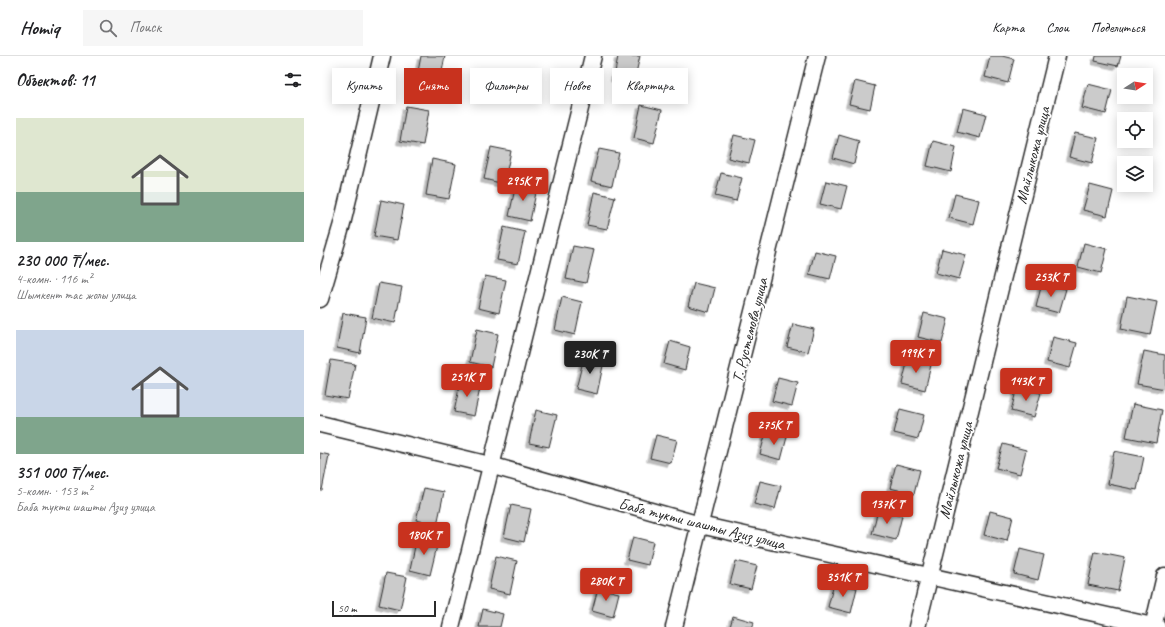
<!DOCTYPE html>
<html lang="ru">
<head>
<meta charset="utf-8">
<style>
  body { margin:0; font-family:Caveat,sans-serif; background:#f6f6f6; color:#202124; height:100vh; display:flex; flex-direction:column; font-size:15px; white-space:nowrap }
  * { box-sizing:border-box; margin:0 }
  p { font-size:13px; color:#757577 }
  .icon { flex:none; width:22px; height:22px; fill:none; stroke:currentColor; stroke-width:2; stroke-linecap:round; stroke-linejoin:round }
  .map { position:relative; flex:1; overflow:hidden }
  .details { display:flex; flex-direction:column; background:#fff; width:320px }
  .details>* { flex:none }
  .guide { position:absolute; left:12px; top:12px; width:380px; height:36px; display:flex; gap:8px }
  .needle { width:26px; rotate:78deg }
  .fabs { position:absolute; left:797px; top:12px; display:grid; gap:8px }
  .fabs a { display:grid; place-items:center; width:36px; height:36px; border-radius:0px; background:#fff; box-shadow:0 2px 10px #0003; font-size:20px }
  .scale { position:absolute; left:12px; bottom:10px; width:104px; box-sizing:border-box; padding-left:4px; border:2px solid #2b2b2b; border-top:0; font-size:11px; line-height:14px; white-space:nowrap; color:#2b2b2b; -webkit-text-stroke:3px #fff; paint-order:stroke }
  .price { position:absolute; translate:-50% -34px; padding:0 9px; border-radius:4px; background:#c8321e; color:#fff; font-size:13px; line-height:26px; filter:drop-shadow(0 1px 2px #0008) }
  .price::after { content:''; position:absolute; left:50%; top:24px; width:12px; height:9px; margin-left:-6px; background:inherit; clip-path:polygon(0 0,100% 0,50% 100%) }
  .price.on { background:#222; color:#fff }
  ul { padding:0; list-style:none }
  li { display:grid; align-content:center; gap:8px; height:212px; padding:0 16px }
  li span { display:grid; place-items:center; height:124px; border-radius:0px; color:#555 }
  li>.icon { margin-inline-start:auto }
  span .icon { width:72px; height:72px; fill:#fffc; stroke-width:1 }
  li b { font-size:17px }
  h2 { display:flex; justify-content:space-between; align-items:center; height:48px; padding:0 16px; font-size:17px }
  .tag { padding:0 14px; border-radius:0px; background:#fff; box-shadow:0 2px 10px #0003; font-size:14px; line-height:36px }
  .tag.on { background:#c8321e; color:#fff }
  header { display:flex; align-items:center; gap:24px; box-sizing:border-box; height:56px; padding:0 20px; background:#fff; border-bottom:1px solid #e0e0e0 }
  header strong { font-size:19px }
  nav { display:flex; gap:22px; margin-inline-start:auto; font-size:14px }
  .search { width:280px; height:36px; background:#f6f6f6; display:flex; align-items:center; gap:10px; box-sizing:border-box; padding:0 14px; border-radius:0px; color:#757577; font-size:15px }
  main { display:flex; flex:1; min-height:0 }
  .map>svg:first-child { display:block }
</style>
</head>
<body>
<header>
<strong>Homiq</strong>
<div class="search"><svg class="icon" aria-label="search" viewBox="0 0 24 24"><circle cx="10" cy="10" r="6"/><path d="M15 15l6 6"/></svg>Поиск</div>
<nav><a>Карта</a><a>Слои</a><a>Поделиться</a></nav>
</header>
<main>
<section class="details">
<h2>Объектов: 11<svg class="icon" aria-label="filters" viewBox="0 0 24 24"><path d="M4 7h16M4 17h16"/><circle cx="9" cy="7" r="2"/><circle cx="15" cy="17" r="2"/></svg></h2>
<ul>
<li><span style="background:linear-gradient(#dfe7d0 60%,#7fa58c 0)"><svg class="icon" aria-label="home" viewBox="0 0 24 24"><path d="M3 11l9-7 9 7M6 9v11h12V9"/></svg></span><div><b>230 000 ₸/мес.</b><p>4-комн. · 116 m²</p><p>Шымкент тас жолы улица</p></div></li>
<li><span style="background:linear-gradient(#c9d6e8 70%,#7fa58c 0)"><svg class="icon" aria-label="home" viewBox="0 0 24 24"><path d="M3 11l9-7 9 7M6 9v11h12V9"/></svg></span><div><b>351 000 ₸/мес.</b><p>5-комн. · 153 m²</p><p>Баба тукти шашты Азиз улица</p></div></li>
</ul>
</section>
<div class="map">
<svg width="845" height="571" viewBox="0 0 845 571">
  <defs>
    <filter id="shadow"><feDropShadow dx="-3.5" dy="3.5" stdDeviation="0" flood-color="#0004"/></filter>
  </defs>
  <rect width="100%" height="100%" fill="#fff"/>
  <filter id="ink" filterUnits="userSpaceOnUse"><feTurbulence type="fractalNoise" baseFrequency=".025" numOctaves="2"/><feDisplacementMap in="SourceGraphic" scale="8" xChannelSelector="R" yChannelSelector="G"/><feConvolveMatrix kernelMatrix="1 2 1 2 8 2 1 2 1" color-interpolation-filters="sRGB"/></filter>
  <g filter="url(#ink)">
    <g fill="#cbcbcb" stroke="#2b2b2b" filter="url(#shadow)">
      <polygon points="101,0 125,0 119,31 96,26"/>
      <polygon points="298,0 320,0 314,26 294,22"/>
      <polygon points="670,0 682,0 694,3 688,27 665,21"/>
      <polygon points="776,0 801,0 798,10 775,5"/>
      <polygon points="535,25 555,30 550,53 529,48"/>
      <polygon points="768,28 792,34 786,58 762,52"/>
      <polygon points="321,49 342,54 334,87 314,82"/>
      <polygon points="86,50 109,54 103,89 80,85"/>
      <polygon points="643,52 666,58 660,82 637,76"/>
      <polygon points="755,77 778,82 772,107 749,101"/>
      <polygon points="414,79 435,84 429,107 408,102"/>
      <polygon points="519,79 539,85 534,108 513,102"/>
      <polygon points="613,85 636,91 631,116 607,110"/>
      <polygon points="171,91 191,95 184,128 164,123"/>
      <polygon points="279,93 299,97 292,130 271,125"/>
      <polygon points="112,103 136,108 129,143 106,139"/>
      <polygon points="401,117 422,122 416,145 395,140"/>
      <polygon points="506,125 527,130 521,153 500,148"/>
      <polygon points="196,128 217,132 210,165 189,160"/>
      <polygon points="770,129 793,135 787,160 763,154"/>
      <polygon points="274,136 295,141 287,173 267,169"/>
      <polygon points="635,138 659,144 653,168 629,162"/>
      <polygon points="61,144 84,149 77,184 54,180"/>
      <polygon points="184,171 205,176 198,208 177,204"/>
      <polygon points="764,187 787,193 781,217 758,211"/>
      <polygon points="253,190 274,194 266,227 246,223"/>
      <polygon points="622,193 646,199 639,223 616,217"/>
      <polygon points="495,195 516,200 510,223 489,218"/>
      <polygon points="165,220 186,224 179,257 158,252"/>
      <polygon points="59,227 82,231 75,267 52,262"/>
      <polygon points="374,227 395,232 389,256 368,250"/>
      <polygon points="722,227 746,233 739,257 716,251"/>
      <polygon points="807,240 837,246 830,279 801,273"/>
      <polygon points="242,241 262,246 255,279 235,274"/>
      <polygon points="23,257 46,261 40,297 17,292"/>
      <polygon points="604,257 628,263 622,287 598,281"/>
      <polygon points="473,268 494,273 488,296 467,291"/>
      <polygon points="157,273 178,278 171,311 150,306"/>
      <polygon points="733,281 757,287 750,312 727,306"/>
      <polygon points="350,285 370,291 365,314 344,308"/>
      <polygon points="824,295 845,299 845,333 817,328"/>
      <polygon points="264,301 284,305 277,338 256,333"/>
      <polygon points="588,303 611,309 605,334 582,328"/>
      <polygon points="11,304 35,308 28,343 5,339"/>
      <polygon points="458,322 478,327 472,350 452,345"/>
      <polygon points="141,323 161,328 154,360 134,356"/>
      <polygon points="697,331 721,337 714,361 691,355"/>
      <polygon points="813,348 842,354 836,387 806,381"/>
      <polygon points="580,353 604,359 598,383 574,377"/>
      <polygon points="216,354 237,359 229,391 209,387"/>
      <polygon points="446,376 467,381 461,404 440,398"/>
      <polygon points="336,379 357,384 351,407 330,402"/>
      <polygon points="683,388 706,394 700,418 676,412"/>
      <polygon points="794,395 824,401 817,434 788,428"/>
      <polygon points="0,397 9,399 2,434 0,434"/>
      <polygon points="576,408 600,414 594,438 570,432"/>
      <polygon points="440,425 461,430 455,453 434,448"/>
      <polygon points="104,432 124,436 117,469 96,464"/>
      <polygon points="191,449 211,453 204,486 184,481"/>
      <polygon points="558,454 582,460 576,484 552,478"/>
      <polygon points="670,455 693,461 687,485 664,479"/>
      <polygon points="97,481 118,486 110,519 90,514"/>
      <polygon points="313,481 333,486 328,509 307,504"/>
      <polygon points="700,493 724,499 718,524 694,518"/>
      <polygon points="775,496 805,502 798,535 768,529"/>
      <polygon points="176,500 197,505 190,538 169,533"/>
      <polygon points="416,505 437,510 431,533 410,528"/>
      <polygon points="66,517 87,521 80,554 59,549"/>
      <polygon points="514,527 537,532 531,557 508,551"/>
      <polygon points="278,532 299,537 293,561 272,555"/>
      <polygon points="163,553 183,558 180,571 159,571"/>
      <polygon points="413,560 434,566 433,571 410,571"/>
    </g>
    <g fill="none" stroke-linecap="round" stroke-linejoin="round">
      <defs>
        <g id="minor">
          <polyline points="0,243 22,168 62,0"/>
          <polyline points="0,368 170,409 380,469 837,571"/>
          <polyline points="131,571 273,0"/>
          <polyline points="354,571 497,0"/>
          <polyline points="597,571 737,0"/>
          <polyline points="833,571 845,520"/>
        </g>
      </defs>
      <use href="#minor" stroke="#2b2b2b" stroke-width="19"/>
      <use href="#minor" stroke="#fff" stroke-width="16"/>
    </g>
  </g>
  <g text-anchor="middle" stroke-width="3.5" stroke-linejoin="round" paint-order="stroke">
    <g font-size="16" fill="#2b2b2b" stroke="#fff">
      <text transform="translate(712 99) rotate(-76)" y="6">Майлыкожа улица</text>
      <text transform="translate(429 274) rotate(-76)" y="6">Т. Рустемова улица</text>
      <text transform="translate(635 414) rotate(-76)" y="6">Майлыкожа улица</text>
      <text transform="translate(382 467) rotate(14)" y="6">Баба тукти шашты Азиз улица</text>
    </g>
  </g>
</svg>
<div class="fabs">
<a><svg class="needle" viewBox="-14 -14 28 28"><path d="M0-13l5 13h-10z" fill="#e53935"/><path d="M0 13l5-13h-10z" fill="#757577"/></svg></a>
<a><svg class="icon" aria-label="locate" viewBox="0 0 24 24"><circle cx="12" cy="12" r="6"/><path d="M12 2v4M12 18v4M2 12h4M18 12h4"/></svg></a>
<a><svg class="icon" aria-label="layers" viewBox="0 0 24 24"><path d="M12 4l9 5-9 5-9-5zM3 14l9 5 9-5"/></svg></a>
</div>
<div class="scale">50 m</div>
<b class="price" style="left:203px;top:146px">295K ₸</b>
<b class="price" style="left:731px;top:242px">253K ₸</b>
<b class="price" style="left:596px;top:318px">199K ₸</b>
<b class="price on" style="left:270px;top:319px">230K ₸</b>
<b class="price" style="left:147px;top:342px">251K ₸</b>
<b class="price" style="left:706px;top:346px">143K ₸</b>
<b class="price" style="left:454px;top:390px">275K ₸</b>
<b class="price" style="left:567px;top:469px">137K ₸</b>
<b class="price" style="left:104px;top:500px">180K ₸</b>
<b class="price" style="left:523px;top:542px">351K ₸</b>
<b class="price" style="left:286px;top:546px">280K ₸</b>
<div class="guide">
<a class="tag">Купить</a>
<a class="tag on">Снять</a>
<a class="tag">Фильтры</a>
<a class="tag">Новое</a>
<a class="tag">Квартира</a>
</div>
</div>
</main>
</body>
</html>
